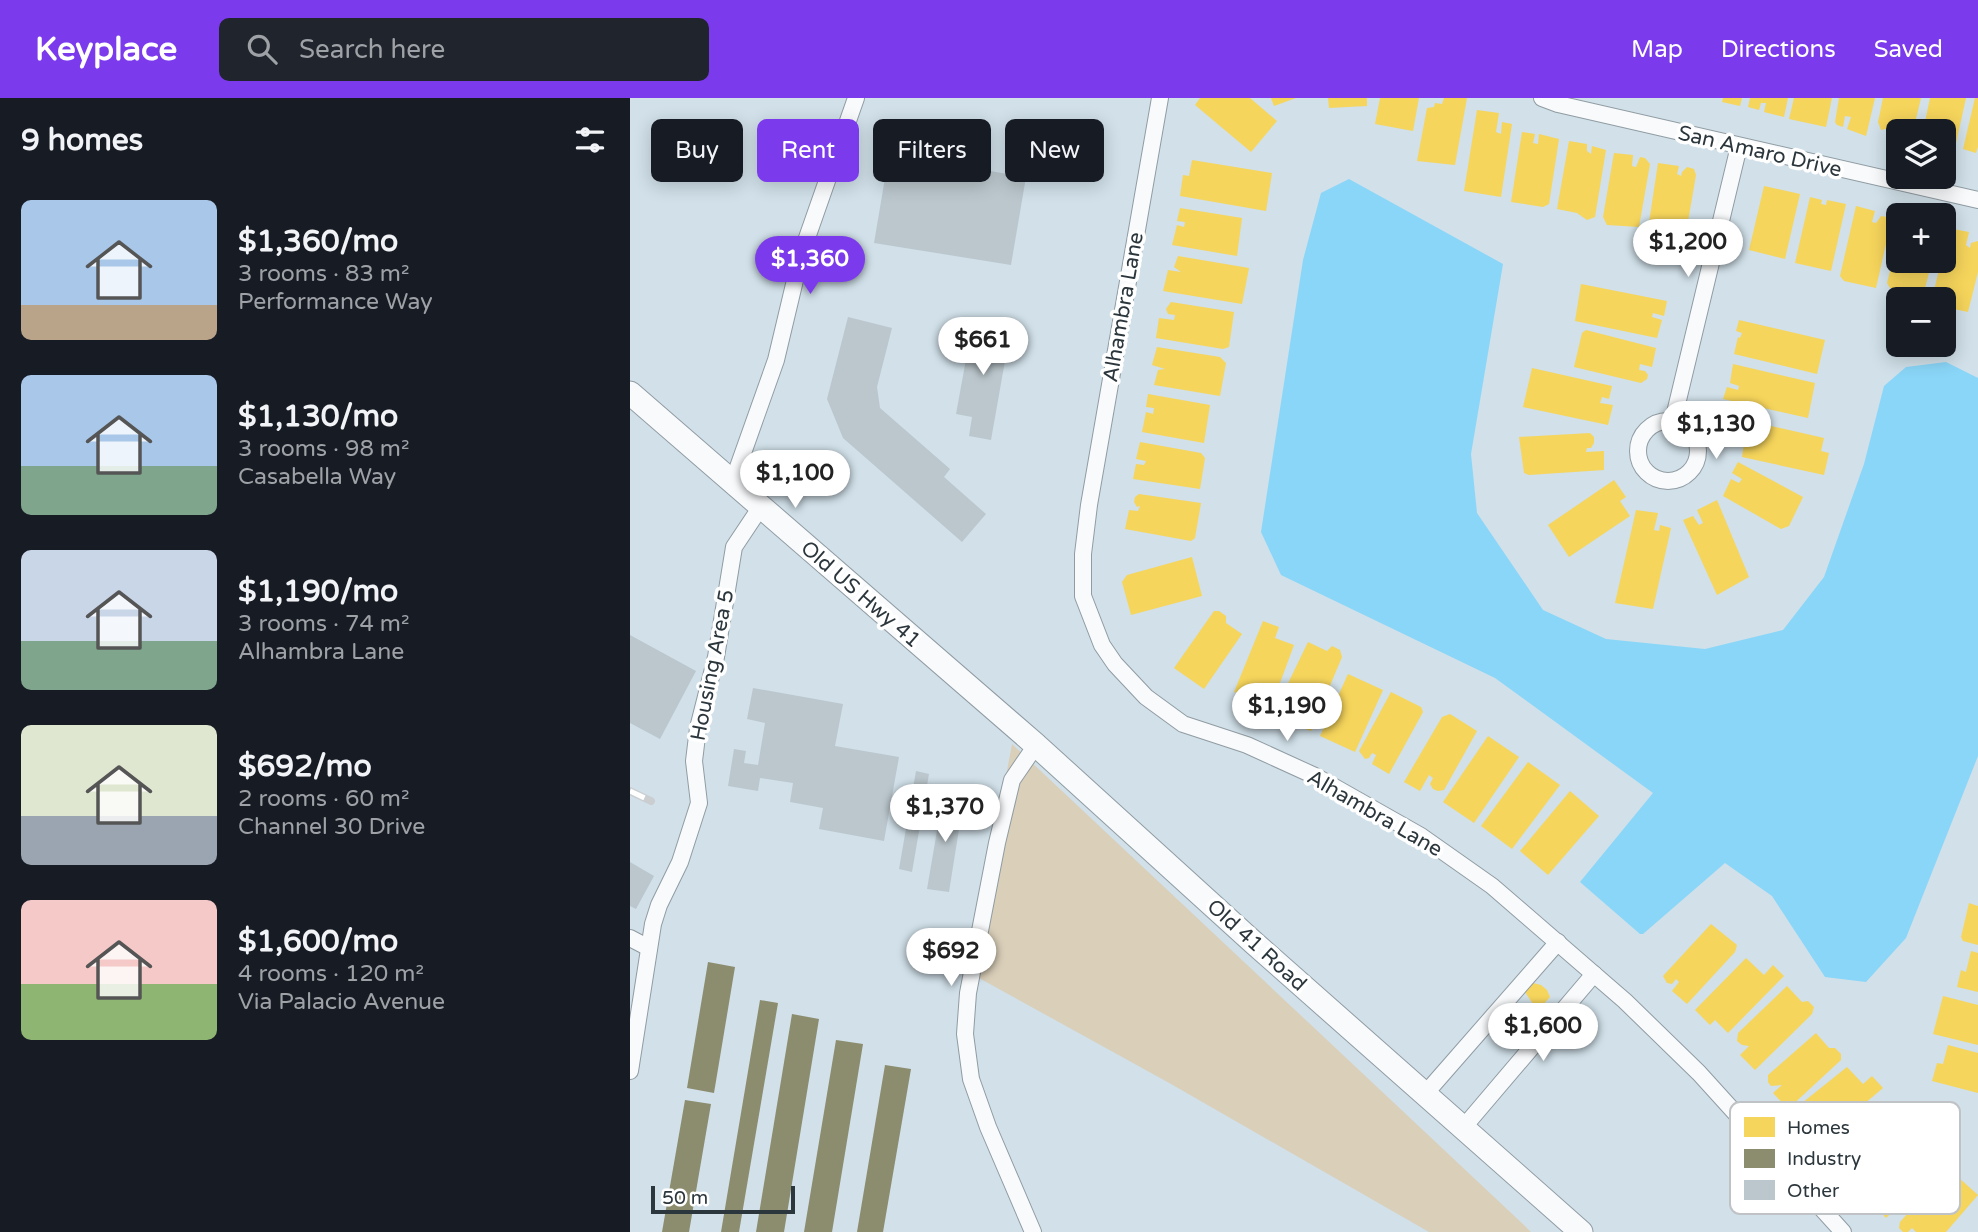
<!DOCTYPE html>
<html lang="en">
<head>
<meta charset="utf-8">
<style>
  body { margin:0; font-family:"Varela Round",sans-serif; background:#20242c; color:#f1f3f6; height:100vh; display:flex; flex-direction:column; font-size:26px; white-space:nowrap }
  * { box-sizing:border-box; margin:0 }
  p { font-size:23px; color:#9ea1a6 }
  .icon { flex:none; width:38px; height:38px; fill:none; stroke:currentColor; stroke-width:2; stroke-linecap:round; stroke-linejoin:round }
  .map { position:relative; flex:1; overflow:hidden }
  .details { display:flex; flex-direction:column; background:#171b24; width:630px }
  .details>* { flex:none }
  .top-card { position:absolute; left:21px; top:21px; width:665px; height:63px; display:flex; gap:14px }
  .fabs { position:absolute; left:1256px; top:21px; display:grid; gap:14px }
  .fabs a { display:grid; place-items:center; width:70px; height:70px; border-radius:10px; background:#171b24; box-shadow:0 4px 18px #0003; font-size:35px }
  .scale { position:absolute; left:21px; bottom:18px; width:144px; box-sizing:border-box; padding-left:7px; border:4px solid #2c373d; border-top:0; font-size:19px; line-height:24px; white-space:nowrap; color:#2c373d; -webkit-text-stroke:5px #fff; paint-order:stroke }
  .price { position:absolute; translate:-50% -60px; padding:0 16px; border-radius:24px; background:#fff; color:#222; font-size:23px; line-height:46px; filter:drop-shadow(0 2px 4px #0008) }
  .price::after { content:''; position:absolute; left:50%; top:42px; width:21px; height:16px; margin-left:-10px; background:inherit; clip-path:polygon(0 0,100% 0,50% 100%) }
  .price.on { background:#7c3aed; color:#fff }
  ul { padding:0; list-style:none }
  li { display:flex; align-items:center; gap:21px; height:175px; padding:0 21px }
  li span { display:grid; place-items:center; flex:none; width:196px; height:140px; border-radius:10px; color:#555 }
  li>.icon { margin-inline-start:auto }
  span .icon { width:84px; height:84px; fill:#fffc; stroke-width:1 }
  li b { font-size:30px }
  h2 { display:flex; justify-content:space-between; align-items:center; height:84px; padding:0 21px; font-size:30px }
  .tag { padding:0 24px; border-radius:10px; background:#171b24; box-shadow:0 4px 18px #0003; font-size:24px; line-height:63px }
  .tag.on { background:#7c3aed; color:#fff }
  header { display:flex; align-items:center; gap:42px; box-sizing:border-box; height:98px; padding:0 35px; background:#7c3aed; color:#fff }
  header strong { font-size:33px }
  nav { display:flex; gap:38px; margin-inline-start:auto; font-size:24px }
  .search { width:490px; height:63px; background:#20242c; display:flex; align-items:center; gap:18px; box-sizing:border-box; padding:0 24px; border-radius:10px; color:#9ea1a6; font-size:26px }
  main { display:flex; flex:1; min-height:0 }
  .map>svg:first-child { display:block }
</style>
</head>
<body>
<header>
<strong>Keyplace</strong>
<div class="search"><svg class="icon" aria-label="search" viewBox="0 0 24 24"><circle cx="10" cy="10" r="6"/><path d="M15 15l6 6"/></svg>Search here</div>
<nav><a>Map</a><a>Directions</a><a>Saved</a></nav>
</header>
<main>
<section class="details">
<h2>9 homes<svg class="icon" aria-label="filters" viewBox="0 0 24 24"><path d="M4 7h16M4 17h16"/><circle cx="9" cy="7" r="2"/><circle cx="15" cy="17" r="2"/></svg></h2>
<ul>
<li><span style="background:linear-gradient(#a9c7e8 75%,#b9a48a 0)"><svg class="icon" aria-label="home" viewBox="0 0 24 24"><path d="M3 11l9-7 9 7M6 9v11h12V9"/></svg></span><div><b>$1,360/mo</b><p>3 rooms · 83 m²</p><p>Performance Way</p></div></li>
<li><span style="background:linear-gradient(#a9c7e8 65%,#7fa58c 0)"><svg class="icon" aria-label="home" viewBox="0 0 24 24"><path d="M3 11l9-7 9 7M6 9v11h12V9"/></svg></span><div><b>$1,130/mo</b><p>3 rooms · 98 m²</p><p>Casabella Way</p></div></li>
<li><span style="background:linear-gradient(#c9d6e8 65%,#7fa58c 0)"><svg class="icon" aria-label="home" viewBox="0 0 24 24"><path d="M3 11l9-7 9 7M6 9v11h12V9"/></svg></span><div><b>$1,190/mo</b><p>3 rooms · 74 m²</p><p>Alhambra Lane</p></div></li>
<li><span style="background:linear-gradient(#dfe7d0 65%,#9aa5b1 0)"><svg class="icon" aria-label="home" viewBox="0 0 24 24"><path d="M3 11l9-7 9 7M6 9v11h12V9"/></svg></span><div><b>$692/mo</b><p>2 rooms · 60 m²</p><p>Channel 30 Drive</p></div></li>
<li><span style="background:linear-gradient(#f6c9c9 60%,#8fb573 0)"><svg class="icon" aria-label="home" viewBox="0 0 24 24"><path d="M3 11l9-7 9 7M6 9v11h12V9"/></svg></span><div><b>$1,600/mo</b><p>4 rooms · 120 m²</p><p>Via Palacio Avenue</p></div></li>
</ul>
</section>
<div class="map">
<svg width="1348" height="1134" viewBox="0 0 1348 1134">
  <rect width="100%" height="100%" fill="#d1e0e9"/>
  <polygon fill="#dacfb9" points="382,646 895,1128 901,1134 799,1134 541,986 349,880 352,809"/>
  <polygon fill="#8ad6f8" points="719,81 873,166 841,356 847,415 913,512 976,541 1075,551 1153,532 1194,479 1234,366 1254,288 1276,269 1316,264 1348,280 1348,658 1276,840 1236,884 1195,879 1142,798 1095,765 1013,836 1010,836 950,784 1023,695 865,580 651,477 631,434 673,162 691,95"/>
  <g fill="#f6d55c">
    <polygon points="570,0 620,0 647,23 621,54 565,7"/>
    <polygon points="641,0 666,0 644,8"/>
    <polygon points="698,0 737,0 737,8 699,10"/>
    <polygon points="750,0 789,0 783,33 745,26"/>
    <polygon points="814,0 837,0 825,67 787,63 797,10 804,9 805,5 812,6"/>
    <polygon points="1093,0 1112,0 1110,8 1092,4"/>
    <polygon points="1120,0 1158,0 1154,19 1134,14 1136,5 1131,5 1129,12 1118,9"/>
    <polygon points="1164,0 1202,0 1196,29 1159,21"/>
    <polygon points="1209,0 1245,0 1236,38 1217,31 1221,19 1215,18 1213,29 1207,27 1205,24"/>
    <polygon points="1253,0 1291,0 1283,33 1269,33 1269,43 1262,42 1266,25 1262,24 1260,30 1251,32 1248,24"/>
    <polygon points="1300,0 1336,0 1325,50 1315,49 1314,33 1293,33"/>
    <polygon points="1345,0 1348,0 1348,49 1346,55 1333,51"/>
    <polygon points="847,12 869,15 866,34 871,36 872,24 882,26 871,99 834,93"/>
    <polygon points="892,34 905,36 903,45 908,46 909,36 929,41 919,106 913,109 881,104"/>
    <polygon points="939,43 957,46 957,53 961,56 962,48 976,52 965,119 957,122 947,115 927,111"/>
    <polygon points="984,55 1003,57 1002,68 1006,69 1010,59 1015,60 1020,66 1009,129 977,127 973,119"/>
    <polygon points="562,62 642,75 636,113 550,98 553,77 559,78"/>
    <polygon points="1028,65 1049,68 1047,76 1051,78 1052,74 1057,69 1064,71 1066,77 1055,141 1022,135 1018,131"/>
    <polygon points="1134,88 1170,96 1155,161 1119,152"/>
    <polygon points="1180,99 1192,102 1191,106 1196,107 1197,102 1216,106 1201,173 1165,165"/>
    <polygon points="1226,108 1245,113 1242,124 1246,125 1251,118 1258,119 1261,124 1246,190 1214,183 1210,178"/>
    <polygon points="550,110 612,120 607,158 542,147 547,127 554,129 555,124 547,123"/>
    <polygon points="1318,130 1339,134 1336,147 1340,150 1341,145 1348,143 1348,174 1338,214 1314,209 1314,201 1302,201 1311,163 1314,163 1314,148"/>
    <polygon points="1268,141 1269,163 1302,163 1293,198 1260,190 1257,185"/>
    <polygon points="548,158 619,170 612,206 533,193 538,172 551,174 544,169"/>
    <polygon points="951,186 1037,203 1034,218 1023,215 1022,219 1032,222 1027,240 945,223"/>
    <polygon points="541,204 604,214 599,249 593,251 526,240 529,220 544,222 545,217 538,216 536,211"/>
    <polygon points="1109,222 1195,242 1187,276 1104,256 1108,239 1110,240 1112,235 1106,233"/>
    <polygon points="956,232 1026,250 1022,269 1010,266 1009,272 1015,273 1018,277 1017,281 1011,285 944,269 952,235"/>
    <polygon points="527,249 590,259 596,265 590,298 524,287 528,272 535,271 522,267"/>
    <polygon points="1103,266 1185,285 1178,320 1093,301 1097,289 1108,292 1109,288 1100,285"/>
    <polygon points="902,270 982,288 979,301 972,299 970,305 983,307 978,327 893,309"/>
    <polygon points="518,296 580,307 574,345 512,334 516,314 523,316 524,310 516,309"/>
    <polygon points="1110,321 1194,340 1191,353 1199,355 1194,377 1112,359 1114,345 1120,347 1121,341 1107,338"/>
    <polygon points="960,335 964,339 964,345 961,350 957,350 956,354 974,353 974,372 899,377 894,375 889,339"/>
    <polygon points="510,344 571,355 575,360 570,391 503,381 506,366 514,367 516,363 506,361"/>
    <polygon points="1108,364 1173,399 1159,428 1151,431 1093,398 1101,381 1109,385 1112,381 1102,375"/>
    <polygon points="984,382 996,399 990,403 1000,418 939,459 918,427"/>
    <polygon points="509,396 571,405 565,440 561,443 495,431 499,412 508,413 510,408 507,409 504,404 505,399"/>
    <polygon points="1087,402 1119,479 1087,497 1053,422 1063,418 1069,427 1073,425 1067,412"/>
    <polygon points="1006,412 1028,415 1024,432 1029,433 1030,427 1041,430 1023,511 985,505"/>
    <polygon points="562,459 572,498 501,517 492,484 497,477"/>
    <polygon points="584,513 589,513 596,518 596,525 612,536 574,591 544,570"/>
    <polygon points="633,523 649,529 645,540 664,547 640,612 619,605 625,590 620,589 617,598 604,594"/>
    <polygon points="678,544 697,553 702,548 710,552 712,559 681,633 661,626 668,611 663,608 662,613 657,615 652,611 649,604"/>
    <polygon points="718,576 753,592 725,654 690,638"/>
    <polygon points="761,594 791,609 793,614 759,676 742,666 746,657 742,655 739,660 735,661 729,653"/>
    <polygon points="820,616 847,633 814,692 808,693 803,691 800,686 803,680 799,677 790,693 774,684 812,619"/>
    <polygon points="858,638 889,659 844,725 813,704"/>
    <polygon points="898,664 930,687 882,751 851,728"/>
    <polygon points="940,693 969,718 918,777 890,753"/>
    <polygon points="1339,805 1348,808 1348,847 1333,843 1331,839"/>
    <polygon points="1081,826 1107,847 1105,854 1057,906 1042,893 1049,884 1046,881 1042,886 1037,885 1033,878"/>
    <polygon points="1341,853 1348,855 1348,894 1327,889 1331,872 1336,874"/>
    <polygon points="1116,860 1134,877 1143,867 1154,878 1098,935 1085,922 1080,927 1065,912"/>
    <polygon points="903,885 911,887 917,892 920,899 912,908 909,905 903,906 895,894"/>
    <polygon points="1157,888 1172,904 1178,903 1184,909 1182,916 1125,972 1110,957 1119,948 1112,947 1107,943 1108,935"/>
    <polygon points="1313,898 1348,907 1348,947 1303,936"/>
    <polygon points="1186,935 1199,950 1205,950 1211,956 1211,962 1158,1011 1143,995 1152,987 1141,988 1138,984 1138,977"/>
    <polygon points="1318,947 1348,955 1348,995 1302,983 1307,965 1313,966"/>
    <polygon points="1217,969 1233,986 1242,978 1253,990 1195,1039 1185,1030 1195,1020 1191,1017 1176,1031 1162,1013"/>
    <polygon points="1283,1043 1309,1070 1256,1120 1231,1092"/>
    <polygon points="1318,1070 1348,1097 1316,1134 1286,1134 1282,1130 1278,1134 1273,1134 1269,1130 1270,1124"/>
  </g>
  <g fill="#8c8c6e">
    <polygon points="78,864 105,869 84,995 57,990"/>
    <polygon points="130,902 148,905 109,1134 91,1134"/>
    <polygon points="162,916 189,921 154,1134 126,1134"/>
    <polygon points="206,942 233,946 202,1134 174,1134"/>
    <polygon points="255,967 281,971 253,1134 227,1134"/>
    <polygon points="55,1002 81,1006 59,1134 32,1134"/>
  </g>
  <g fill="#bbc7cd">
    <polygon points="259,56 396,79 381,167 244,145"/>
    <polygon points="218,219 262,230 247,289 250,310 320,371 314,379 356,416 332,444 213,340 197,301"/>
    <polygon points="343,223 381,229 361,342 339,338 342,319 326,316"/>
    <polygon points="0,537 66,573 30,641 0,625"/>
    <polygon points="123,590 213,606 205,648 269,659 254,743 189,731 193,710 160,704 163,685 130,680 128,693 98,688 104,651 116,653 114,665 128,667 135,625 117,621"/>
    <polygon points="286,673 299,676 282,774 269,771"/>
    <polygon points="314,692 333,706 319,794 297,791"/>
    <polygon points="0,764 24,778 6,811 0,808"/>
  </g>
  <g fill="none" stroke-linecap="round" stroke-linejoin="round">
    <defs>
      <g id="street">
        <polyline points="530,0 459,407 453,456 453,498 472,547 485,566 516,599 553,626 617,647 685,678 791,738 862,788 995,903 1069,975 1213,1134"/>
        <polyline points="912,0 928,6 1348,102"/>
        <circle cx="1038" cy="353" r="30"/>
        <polyline points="1043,323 1109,48"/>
        <polyline points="102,386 146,262 171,157 226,0"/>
        <polyline points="0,840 19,850"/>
        <polyline points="0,973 23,826 29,807 50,764 69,705 64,663 68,630 86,559 104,449 130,410"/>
        <polyline points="795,996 928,844"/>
        <polyline points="833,1030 964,876"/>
        <polyline points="403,1134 358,1029 341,981 335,936 338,895 367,745 382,682 406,647"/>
      </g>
      <polyline id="secondary" points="0,295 406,647 624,845 951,1134"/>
    </defs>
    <use href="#street" stroke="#909ca2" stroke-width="18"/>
    <use href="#secondary" stroke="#909ca2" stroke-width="25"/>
    <use href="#street" stroke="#f8fafc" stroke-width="16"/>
    <use href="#secondary" stroke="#f8fafc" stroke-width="23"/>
    <defs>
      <polyline id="rail" points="0,693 21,703"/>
    </defs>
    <use href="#rail" stroke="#caced0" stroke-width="8"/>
    <use href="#rail" stroke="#fff" stroke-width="5" stroke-dasharray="16" stroke-linecap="butt"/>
  </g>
  <g text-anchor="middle" stroke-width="7" stroke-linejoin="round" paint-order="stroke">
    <g font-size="21" fill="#2c373d" stroke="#fff">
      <text transform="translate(1130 53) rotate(13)" y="7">San Amaro Drive</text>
      <text transform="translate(493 209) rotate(-80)" y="7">Alhambra Lane</text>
      <text transform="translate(231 496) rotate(41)" y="7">Old US Hwy 41</text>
      <text transform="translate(82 567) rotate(-79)" y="7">Housing Area 5</text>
      <text transform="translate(745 715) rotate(30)" y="7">Alhambra Lane</text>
      <text transform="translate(627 847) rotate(42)" y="7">Old 41 Road</text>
    </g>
  </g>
  <rect x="1100" y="1004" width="230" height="112" rx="10" fill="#fff" stroke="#c0c3c5" stroke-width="2"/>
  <rect x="1114" y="1019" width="31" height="20" fill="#f6d55c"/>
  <rect x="1114" y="1051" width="31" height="19" fill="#8c8c6e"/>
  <rect x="1114" y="1082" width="31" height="20" fill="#bbc7cd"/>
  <g font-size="19" fill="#2c373d">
    <text x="1157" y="1036">Homes</text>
    <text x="1157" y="1067">Industry</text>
    <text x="1157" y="1099">Other</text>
  </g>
</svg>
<div class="fabs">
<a><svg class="icon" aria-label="layers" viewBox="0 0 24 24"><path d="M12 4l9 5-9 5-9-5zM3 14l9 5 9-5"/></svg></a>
<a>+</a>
<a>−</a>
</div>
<div class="scale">50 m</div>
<b class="price" style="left:1058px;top:181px">$1,200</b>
<b class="price on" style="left:180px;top:198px">$1,360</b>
<b class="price" style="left:353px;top:279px">$661</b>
<b class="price" style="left:1086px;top:363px">$1,130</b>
<b class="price" style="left:165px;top:412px">$1,100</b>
<b class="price" style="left:657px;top:645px">$1,190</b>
<b class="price" style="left:315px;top:746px">$1,370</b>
<b class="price" style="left:321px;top:890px">$692</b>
<b class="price" style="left:913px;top:965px">$1,600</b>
<div class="top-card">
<a class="tag">Buy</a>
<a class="tag on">Rent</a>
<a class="tag">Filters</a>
<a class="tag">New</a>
</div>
</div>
</main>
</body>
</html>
